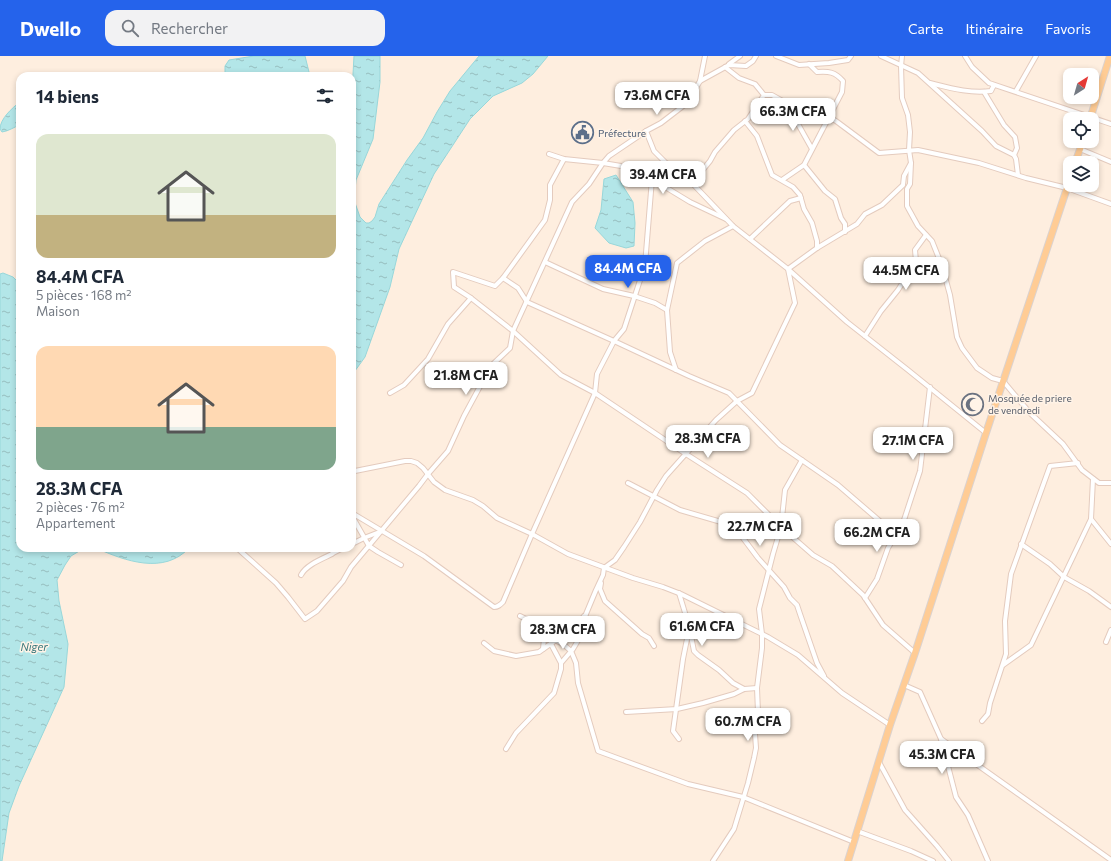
<!DOCTYPE html>
<html lang="fr">
<head>
<meta charset="utf-8">
<style>
  body { margin:0; font-family:Commissioner,sans-serif; background:#f2f2f3; color:#1f2937; height:100vh; display:flex; flex-direction:column; font-size:15px; white-space:nowrap }
  * { box-sizing:border-box; margin:0 }
  p { font-size:13px; color:#747a83 }
  .icon { flex:none; width:22px; height:22px; fill:none; stroke:currentColor; stroke-width:2; stroke-linecap:round; stroke-linejoin:round }
  .map { position:relative; flex:1; overflow:hidden }
  .side { position:absolute; left:16px; top:16px; width:340px; height:480px; display:flex; flex-direction:column; background:#fff; border-radius:12px; box-shadow:0 2px 6px #0003 }
  .side>* { flex:none }
  .needle { width:26px; rotate:37deg }
  .fabs { position:absolute; left:1063px; top:12px; display:grid; gap:8px }
  .fabs a { display:grid; place-items:center; width:36px; height:36px; border-radius:8px; background:#fff; box-shadow:0 2px 6px #0003; font-size:20px }
  .price { position:absolute; translate:-50% -34px; padding:0 9px; border-radius:8px; background:#fff; color:#222; font-size:13px; line-height:26px; filter:drop-shadow(0 1px 2px #0008) }
  .price::after { content:''; position:absolute; left:50%; top:24px; width:12px; height:9px; margin-left:-6px; background:inherit; clip-path:polygon(0 0,100% 0,50% 100%) }
  .price.on { background:#2563eb; color:#fff }
  ul { padding:0; list-style:none }
  li { display:grid; align-content:center; gap:8px; height:212px; padding:0 20px }
  li span { display:grid; place-items:center; height:124px; border-radius:12px; color:#555 }
  li>.icon { margin-inline-start:auto }
  span .icon { width:72px; height:72px; fill:#fffc; stroke-width:1 }
  li b { font-size:17px }
  h2 { display:flex; justify-content:space-between; align-items:center; height:48px; padding:0 20px; font-size:17px }
  header { display:flex; align-items:center; gap:24px; box-sizing:border-box; height:56px; padding:0 20px; background:#2563eb; color:#fff }
  header strong { font-size:19px }
  nav { display:flex; gap:22px; margin-inline-start:auto; font-size:14px }
  .search { width:280px; height:36px; background:#f2f2f3; display:flex; align-items:center; gap:10px; box-sizing:border-box; padding:0 14px; border-radius:12px; color:#747a83; font-size:15px }
  .map>svg:first-child { display:block }
</style>
</head>
<body>
<header>
<strong>Dwello</strong>
<div class="search"><svg class="icon" aria-label="search" viewBox="0 0 24 24"><circle cx="10" cy="10" r="6"/><path d="M15 15l6 6"/></svg>Rechercher</div>
<nav><a>Carte</a><a>Itinéraire</a><a>Favoris</a></nav>
</header>
<div class="map">
<svg width="1111" height="805" viewBox="0 0 1111 805">
  <defs>
    <pattern id="water-ripples" width="26" height="14" patternUnits="userSpaceOnUse"><rect width="26" height="14" fill="#b3e6e8"/><path d="M2 4q2-2 4 0t4 0M15 11q2-2 4 0t4 0" fill="none" stroke="#96bdbe"/></pattern>
  </defs>
  <rect width="100%" height="100%" fill="#feeedf"/>
  <g fill="url(#water-ripples)" stroke="#98d7da">
    <polygon points="254,0 305,0 310,20 225,20 225,10 229,4"/>
    <polygon points="354,0 380,0 380,26 373,83 356,124 354,144 360,161 366,167 369,167 372,165 375,161 379,148 407,104 423,82 437,56 450,35 479,0 548,0 533,18 522,27 493,40 470,63 434,118 399,193 390,231 365,301 352,319 352,231 353,227 352,212 352,36"/>
    <path d="M20,46V69C14,71 9,75 2,76L0,73C0,63 12,52 20,46Z"/>
    <polygon points="616,119 633,146 635,167 634,190 626,192 609,187 595,172 601,154 604,123"/>
    <polygon points="3,217 13,221 20,228 20,492 91,492 81,494 71,500 65,509 57,524 59,545 68,588 64,631 19,730 9,757 2,805 0,805 0,218"/>
    <path d="M96,492H189C164,519 125,505 96,492Z"/>
  </g>
  <g fill="none" stroke-linecap="round" stroke-linejoin="round">
    <defs>
      <g id="minor">
        <polyline points="776,0 799,9 829,7 848,4 851,0"/>
        <polyline points="881,0 918,17 982,75 996,90 1014,99 1016,103 1018,119"/>
        <polyline points="902,0 901,10 902,42 908,59 910,76 909,94 911,107 910,128 907,133 907,150 918,170 932,185 942,210 950,239 957,281 962,292 977,312 992,322 1003,325 1030,357 1063,388 1082,414 1099,427 1111,427"/>
        <polyline points="965,0 972,11 989,27 1111,68"/>
        <polyline points="729,8 740,0"/>
        <polyline points="700,25 705,0"/>
        <path d="M930,27C950,32 971,38 991,35L994,29"/>
        <polyline points="1016,35 1036,0"/>
        <polyline points="984,36 1004,69 1015,81 1017,92 1014,99"/>
        <polyline points="764,39 772,39 799,54 808,53 819,55 836,65 879,97 918,94 979,107 1026,122 1067,132 1111,148"/>
        <polyline points="795,52 798,68 812,93"/>
        <polyline points="745,65 757,80 772,119 793,131 800,139 804,153 812,167 817,185 817,192"/>
        <polyline points="646,75 654,95 666,107 692,127 733,170 788,213 847,266 908,314 986,377"/>
        <polyline points="1080,93 1111,106"/>
        <polyline points="549,98 564,103 603,107 609,100 646,75 661,67 687,47 700,25 729,9 746,10 753,5 756,0"/>
        <polyline points="804,109 825,135 835,143 841,162 845,168 845,176"/>
        <path d="M782,124L804,109L842,36L843,25C835,16 829,15 817,16L809,8"/>
        <polyline points="692,127 710,105 715,96 734,74 748,63 764,39 755,28 739,22 725,11"/>
        <polyline points="750,183 790,145 801,142"/>
        <polyline points="545,206 603,233 634,240 655,247 667,254"/>
        <polyline points="503,222 518,232 527,246 614,285 689,320 729,337 780,389 838,429 896,479 888,492 877,523 865,542"/>
        <polyline points="471,242 513,275 561,319 595,337 686,398 747,437 781,471 813,499 832,510 863,539 883,569 915,597"/>
        <polyline points="865,280 881,255 898,234 916,205 915,194 926,179"/>
        <polyline points="676,314 670,296 667,254 677,207 705,185 733,170"/>
        <polyline points="390,337 404,329 428,303 448,268 471,242 454,231 453,216 495,230 503,222 545,164 550,144 550,129 564,103"/>
        <polyline points="352,417 355,415 405,405 411,405 417,407 423,412 434,426 445,434 473,444 483,450 497,462 532,478 568,498 633,522 663,531 681,538 768,581 798,599 842,637 890,669"/>
        <polyline points="1093,423 1091,463 1111,488"/>
        <polyline points="628,427 680,454 728,468 737,474 758,502 784,531 790,542 797,549 800,558 817,607 824,620"/>
        <path d="M352,457L424,500L494,551C498,551 500,549 503,546L532,478L595,337L597,318L614,285L624,273L645,209L652,123"/>
        <polyline points="352,460 369,490 378,496 401,509"/>
        <polyline points="896,479 904,464 920,415 930,331"/>
        <polyline points="352,488 364,482 382,475"/>
        <polyline points="1021,488 1050,508 1064,521 1089,535 1111,551"/>
        <polyline points="237,492 276,527 288,541 305,563 317,555 343,525 351,511 419,430 428,418 448,395 464,360 491,310 510,292 513,275 572,146 589,128 603,107 621,110 652,123 690,146 726,163"/>
        <polyline points="333,497 343,492"/>
        <path d="M301,519C306,509 322,503 332,498L335,494L334,492"/>
        <polyline points="601,527 600,533 605,545 642,578 649,582 654,590"/>
        <polyline points="679,537 689,570 694,595 698,599 719,614 733,627 744,633"/>
        <polyline points="520,560 538,569 555,584 563,588 571,595 576,607 578,627 598,695 688,728 743,741 854,786"/>
        <polyline points="539,571 544,583 543,593"/>
        <polyline points="1106,586 1111,574"/>
        <polyline points="484,587 494,595 516,600 539,596 577,569 584,560"/>
        <polyline points="551,588 561,607"/>
        <polyline points="1003,609 1031,589 1091,463"/>
        <polyline points="904,629 920,636 941,683 956,741 968,759 988,805"/>
        <polyline points="626,656 677,653 703,647 734,638 744,633 757,632"/>
        <polyline points="982,665 988,658 990,647 1006,598 1005,565 1011,518 1050,410 1078,407"/>
        <polyline points="679,683 673,675 683,603 689,573"/>
        <polyline points="941,683 1111,804"/>
        <polyline points="506,693 516,677 554,637 561,613 561,607 573,593 580,581 586,558 596,534 603,519 604,512 615,504 624,491 640,466 657,434 666,420 716,364 737,345 752,337 795,247 788,213 817,192 857,168 865,158 882,149 903,129 904,120 911,107"/>
        <polyline points="879,706 905,754 937,790 949,805"/>
        <polyline points="857,775 911,795 933,805"/>
        <polyline points="713,805 734,773 748,727 754,702 756,692 755,678 758,656 757,632 762,592 762,578 759,553 773,498 781,471 785,434 802,404"/>
      </g>
      <g id="primary">
        <polyline points="1090,63 1110,0"/>
        <polyline points="1075,107 1083,85"/>
        <polyline points="848,805 890,669 915,597 986,377 1070,123"/>
      </g>
    </defs>
    <use href="#minor" stroke="#e4cbbe" stroke-width="6"/>
    <use href="#primary" stroke="#dbd2cf" stroke-width="8"/>
    <use href="#minor" stroke="#fff" stroke-width="4"/>
    <use href="#primary" stroke="#ffcc95" stroke-width="6"/>
  </g>
  <defs>
    <symbol id="civic-ring" viewBox="-11 -11 22 22"><circle r="9.5" fill="#fff3e7" stroke="#5c6f8a" stroke-width="1.5"/><path d="M-.6-6.5H3V-4.5H.6V-3L4-1V1h2V6H-6V1h2V-1L-.6-3ZM-1.2 2.5V6h2.4V2.5Z" fill="#5c6f8a"/></symbol>
    <symbol id="mosque-ring" viewBox="-11 -11 22 22"><circle r="9.5" fill="#fff3e7" stroke="#6b7280" stroke-width="1.5"/><path d="M3.5-4.9A6 6 0 1 0 3.5 4.9A5 5 0 1 1 3.5-4.9Z" fill="#6b7280"/></symbol>
  </defs>
  <g fill-rule="evenodd">
    <use href="#civic-ring" x="570" y="64" width="25" height="25"/>
    <use href="#mosque-ring" x="960" y="336" width="25" height="25"/>
  </g>
  <g text-anchor="middle" stroke-width="3" stroke-linejoin="round" paint-order="stroke">
    <g font-size="10" fill="#4e5e75" stroke="#fff3e7" text-anchor="start">
      <text x="598" y="81">Préfecture</text>
    </g>
    <g font-size="10" fill="#5b616d" stroke="#fff3e7" text-anchor="start">
      <text x="988" y="346">Mosquée de priere<tspan x="988" dy="12">de vendredi</tspan></text>
    </g>
    <g font-size="11" font-style="italic" fill="#39787c" stroke="#fff3e7">
      <text x="34" y="595">Niger</text>
    </g>
  </g>
</svg>
<div class="fabs">
<a><svg class="needle" viewBox="-14 -14 28 28"><path d="M0-13l5 13h-10z" fill="#e53935"/><path d="M0 13l5-13h-10z" fill="#747a83"/></svg></a>
<a><svg class="icon" aria-label="locate" viewBox="0 0 24 24"><circle cx="12" cy="12" r="6"/><path d="M12 2v4M12 18v4M2 12h4M18 12h4"/></svg></a>
<a><svg class="icon" aria-label="layers" viewBox="0 0 24 24"><path d="M12 4l9 5-9 5-9-5zM3 14l9 5 9-5"/></svg></a>
</div>
<b class="price" style="left:657px;top:60px">73.6M CFA</b>
<b class="price" style="left:793px;top:76px">66.3M CFA</b>
<b class="price" style="left:663px;top:139px">39.4M CFA</b>
<b class="price on" style="left:628px;top:233px">84.4M CFA</b>
<b class="price" style="left:906px;top:235px">44.5M CFA</b>
<b class="price" style="left:466px;top:340px">21.8M CFA</b>
<b class="price" style="left:708px;top:403px">28.3M CFA</b>
<b class="price" style="left:913px;top:405px">27.1M CFA</b>
<b class="price" style="left:760px;top:491px">22.7M CFA</b>
<b class="price" style="left:877px;top:497px">66.2M CFA</b>
<b class="price" style="left:702px;top:591px">61.6M CFA</b>
<b class="price" style="left:563px;top:594px">28.3M CFA</b>
<b class="price" style="left:748px;top:686px">60.7M CFA</b>
<b class="price" style="left:942px;top:719px">45.3M CFA</b>
<section class="side">
<h2>14 biens<svg class="icon" aria-label="filters" viewBox="0 0 24 24"><path d="M4 7h16M4 17h16"/><circle cx="9" cy="7" r="2"/><circle cx="15" cy="17" r="2"/></svg></h2>
<ul>
<li><span style="background:linear-gradient(#dfe7d0 65%,#c2b280 0)"><svg class="icon" aria-label="home" viewBox="0 0 24 24"><path d="M3 11l9-7 9 7M6 9v11h12V9"/></svg></span><div><b>84.4M CFA</b><p>5 pièces · 168 m²</p><p>Maison</p></div></li>
<li><span style="background:linear-gradient(#ffd9b3 65%,#7fa58c 0)"><svg class="icon" aria-label="home" viewBox="0 0 24 24"><path d="M3 11l9-7 9 7M6 9v11h12V9"/></svg></span><div><b>28.3M CFA</b><p>2 pièces · 76 m²</p><p>Appartement</p></div></li>
</ul>
</section>
</div>
</body>
</html>
